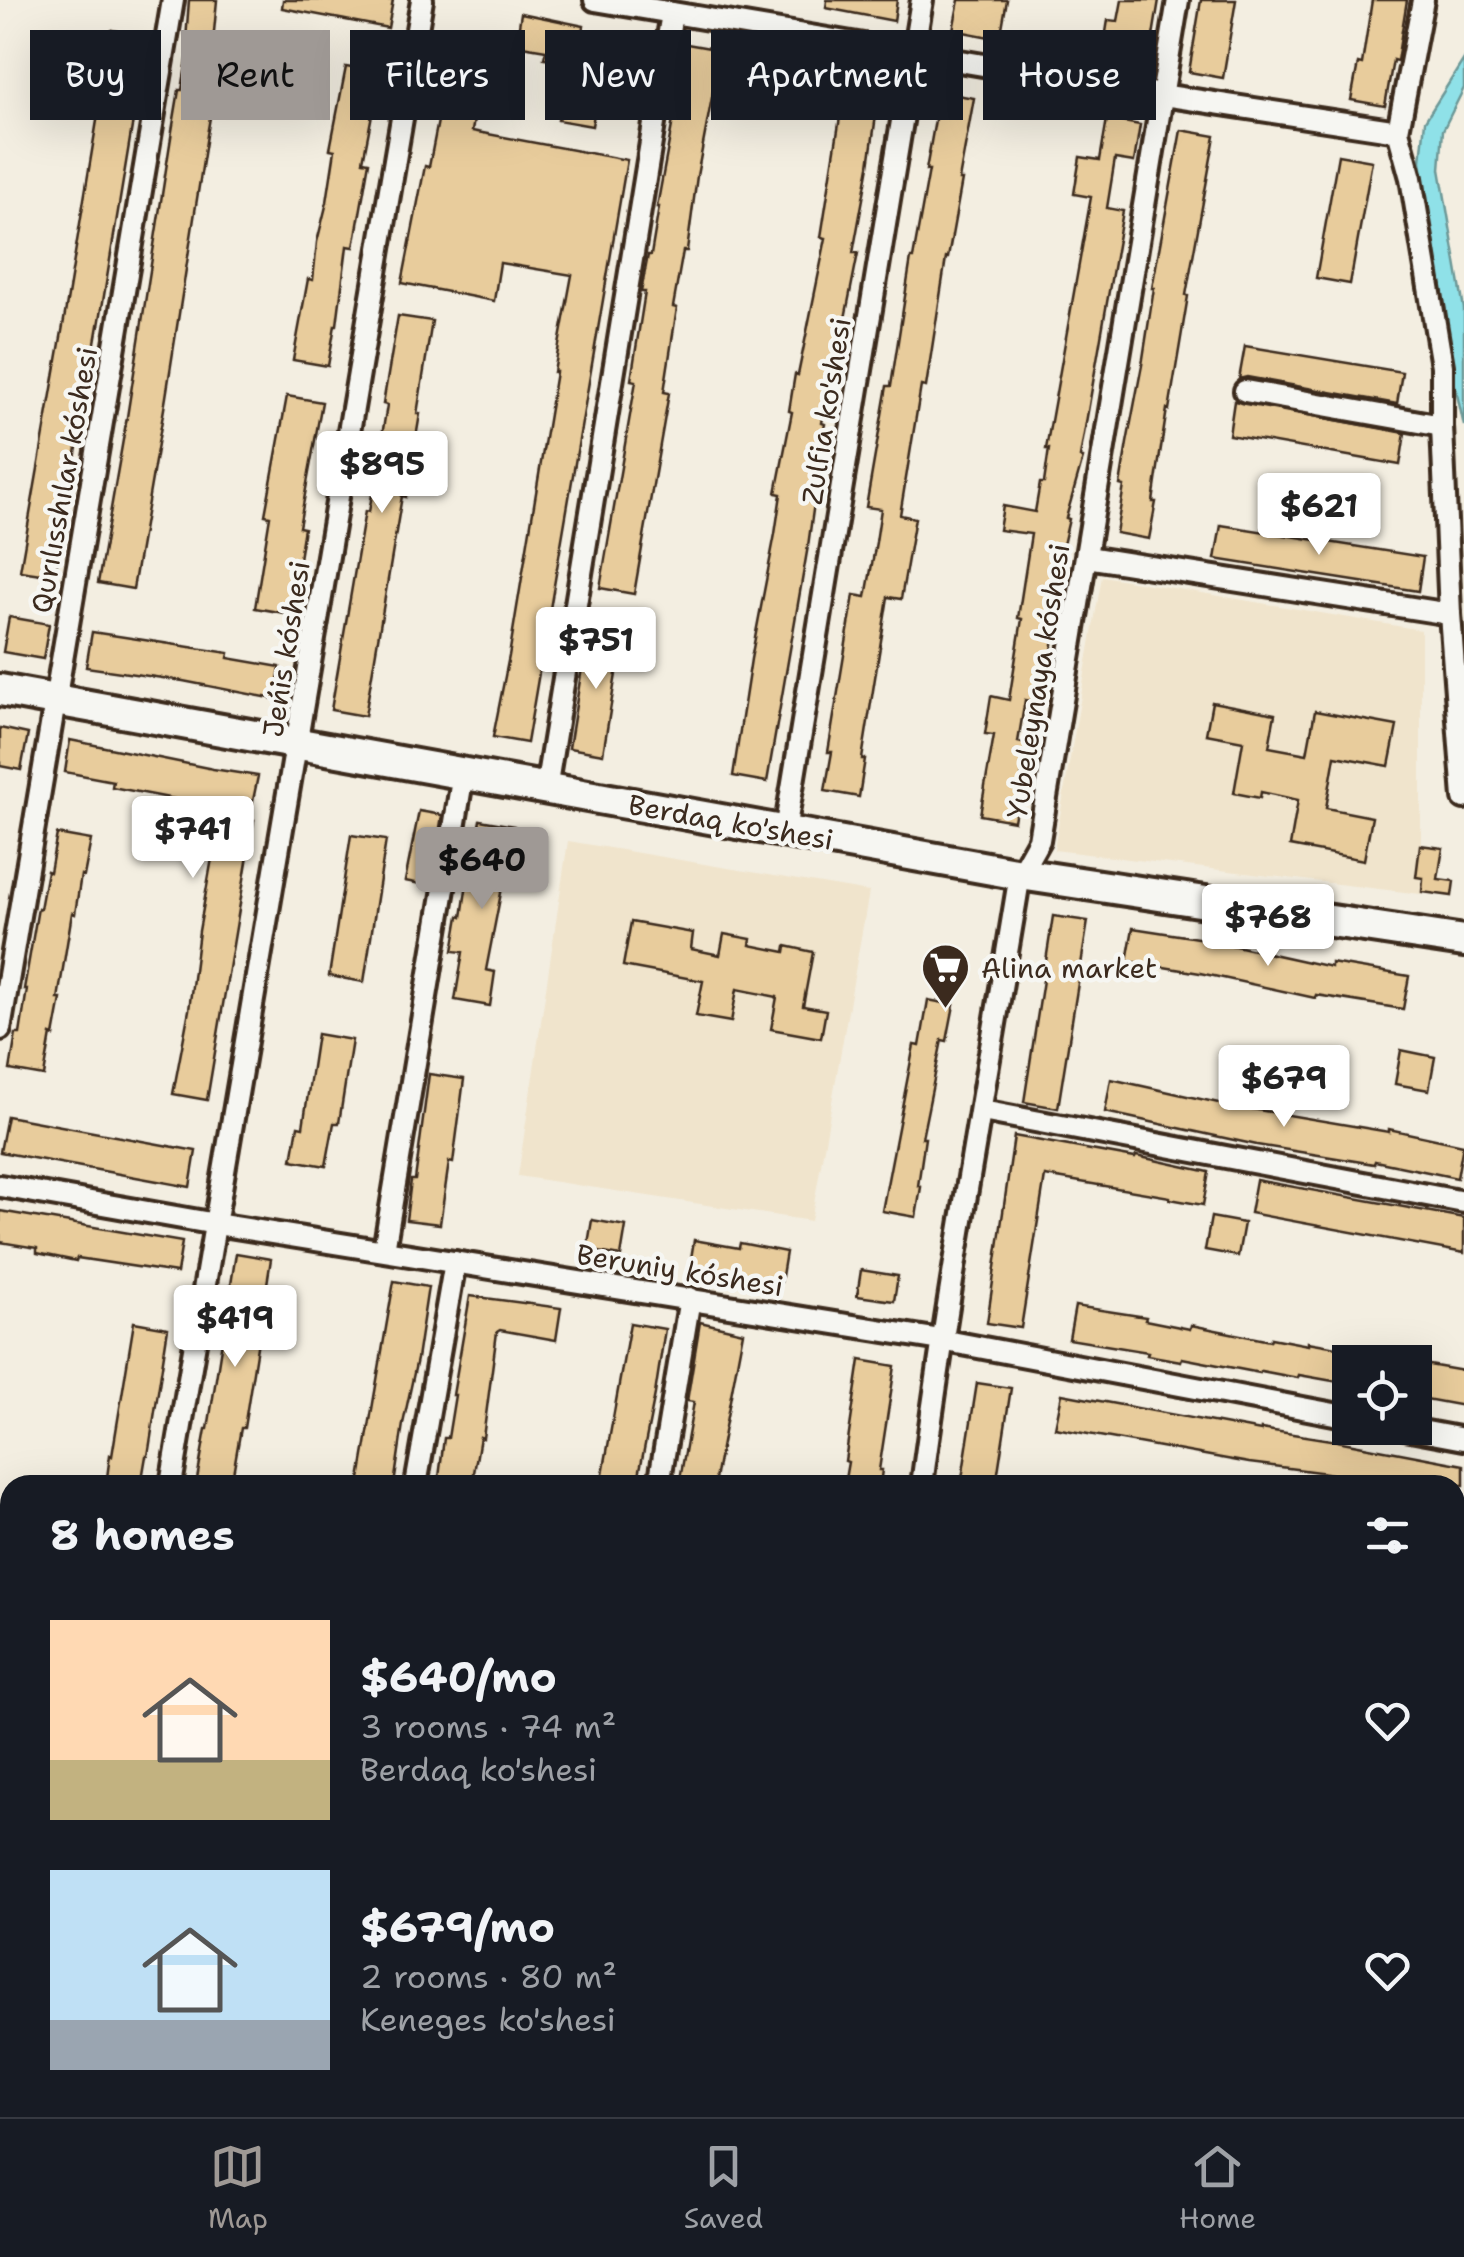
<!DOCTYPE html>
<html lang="en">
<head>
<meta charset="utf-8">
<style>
  body { margin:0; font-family:"Shantell Sans",sans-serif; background:#20242c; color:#f1f3f6; height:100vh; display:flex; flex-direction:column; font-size:38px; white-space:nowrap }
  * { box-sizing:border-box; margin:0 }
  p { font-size:32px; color:#9ea1a6 }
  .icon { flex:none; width:55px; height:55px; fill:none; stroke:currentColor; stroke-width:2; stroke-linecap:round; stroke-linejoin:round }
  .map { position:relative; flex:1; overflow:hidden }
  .drawer { position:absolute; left:0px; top:1475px; width:1465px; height:642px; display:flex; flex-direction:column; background:#171b24; border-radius:30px 30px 0 0; box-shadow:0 10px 40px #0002 }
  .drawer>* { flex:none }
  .banner { position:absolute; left:30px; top:30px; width:1405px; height:90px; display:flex; gap:20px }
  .tools { position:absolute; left:1332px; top:1345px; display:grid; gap:20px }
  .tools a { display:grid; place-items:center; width:100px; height:100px; border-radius:0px; background:#171b24; box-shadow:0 10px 40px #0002; font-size:50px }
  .price { position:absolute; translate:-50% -85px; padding:0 22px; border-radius:10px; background:#fff; color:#222; font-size:32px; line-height:65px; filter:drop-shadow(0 2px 5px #0008) }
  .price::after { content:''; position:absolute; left:50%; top:60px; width:30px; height:22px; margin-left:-15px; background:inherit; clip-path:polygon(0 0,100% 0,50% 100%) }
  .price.on { background:#9f9995; color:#111 }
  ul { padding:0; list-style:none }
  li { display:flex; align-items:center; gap:30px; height:250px; padding:0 50px }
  li span { display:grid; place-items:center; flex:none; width:280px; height:200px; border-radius:0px; color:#555 }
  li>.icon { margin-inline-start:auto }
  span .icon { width:120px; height:120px; fill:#fffc; stroke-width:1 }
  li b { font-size:42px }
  h2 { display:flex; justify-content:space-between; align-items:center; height:120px; padding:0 50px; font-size:42px }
  .tag { padding:0 35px; border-radius:0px; background:#171b24; box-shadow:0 10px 40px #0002; font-size:35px; line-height:90px }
  .tag.on { background:#9f9995; color:#111 }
  .tab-bar { display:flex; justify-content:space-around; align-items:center; height:140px; border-top:2px solid #363941; background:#171b24; font-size:28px; color:#9ea1a6 }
  .tab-bar a { display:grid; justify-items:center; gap:5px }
  .tab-bar .on { color:#9f9995 }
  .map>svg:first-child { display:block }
</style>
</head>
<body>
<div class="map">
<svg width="1464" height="2117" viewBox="0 0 1464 2117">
  <rect width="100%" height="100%" fill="#f3eee1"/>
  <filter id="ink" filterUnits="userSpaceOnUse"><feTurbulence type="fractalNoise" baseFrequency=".01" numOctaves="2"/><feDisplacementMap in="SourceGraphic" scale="20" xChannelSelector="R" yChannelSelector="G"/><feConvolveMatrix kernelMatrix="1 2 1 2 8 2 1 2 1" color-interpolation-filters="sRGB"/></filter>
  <g filter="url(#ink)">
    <g fill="#f0e4cc">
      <polygon points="1102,576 1421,630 1421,894 1054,850"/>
      <polygon points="568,841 869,892 811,1221 518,1176"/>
      <polygon points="0,1936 10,1938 10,2108 47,2108 45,2117 0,2117"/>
    </g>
    <polygon fill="#8fe1e8" stroke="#6d9897" stroke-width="2.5" points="1464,59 1464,88 1443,130 1440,169 1464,309 1464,426 1453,376 1432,250 1421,161 1425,121"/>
    <g fill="#e8cc9c" stroke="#3b2a1e" stroke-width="2.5">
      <polygon points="189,0 217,0 212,53 224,54 217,94 214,94 207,135 166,397 133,589 98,583 127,417 172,131 179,90 182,90 190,41 186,40"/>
      <polygon points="283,0 393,0 388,28 282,8"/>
      <polygon points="827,0 897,0 894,21 826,8"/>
      <polygon points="959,0 1007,0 1000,39 953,30"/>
      <polygon points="1122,0 1159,0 1148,66 1102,57 1108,20 1118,21"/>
      <polygon points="1201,0 1236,0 1223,78 1189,72"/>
      <polygon points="1372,0 1407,0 1397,61 1393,60 1385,106 1351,100 1358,63 1362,64"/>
      <polygon points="521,13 584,26 578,63 544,58 546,50 516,45"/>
      <polygon points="482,29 516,35 509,76 524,78 518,110 477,103 472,131 627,160 527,743 493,737 509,656 556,372 554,372 572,275 500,263 494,301 402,283 425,166 429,167 445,85 471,90"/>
      <polygon points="112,30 147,36 99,326 98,325 55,576 20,571 64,320"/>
      <polygon points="687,44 721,50 697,176 687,251 683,251 673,307 677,308 664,392 669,393 634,594 600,588 636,381 631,380 645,292 641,292 648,255 651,255 659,207 657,207"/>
      <polygon points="346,67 380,73 363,161 369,162 362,202 354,247 347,246 337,325 335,325 328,366 293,360 308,279 313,280 317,242 327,202 335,150 330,149"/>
      <polygon points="847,73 881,79 869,166 853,253 858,253 834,374 830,374 822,423 825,424 810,502 814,503 808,546 767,782 733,776 751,659 775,534 781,494 776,493 792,412 789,411 795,374 798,375 826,238 821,237"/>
      <polygon points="565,83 598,89 592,126 558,120"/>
      <polygon points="940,92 974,98 959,180 962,180 948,258 946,258 926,387 921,386 900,515 915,518 901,599 888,597 862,759 865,759 859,797 825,791 832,752 828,752 854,595 866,597 876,542 881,509 866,507 887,386 891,386 911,258 913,258 929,170 926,170"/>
      <polygon points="1107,119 1140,125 1134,162 1115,159 1107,208 1123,211 1080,457 1083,458 1066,518 1069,519 1063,545 1051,626 1056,627 1043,703 1025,700 1018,742 1027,744 1014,821 980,815 994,735 985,734 991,696 1009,700 1022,619 1018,618 1031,534 999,530 1003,506 1035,512 1040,483 1044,483 1049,449 1046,449 1091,197 1074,194 1080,157 1100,160"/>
      <polygon points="1181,130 1215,136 1186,295 1188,296 1169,410 1167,409 1160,454 1153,502 1156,502 1149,539 1116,533 1124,486 1120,485 1127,443 1142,365 1154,288 1152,288"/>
      <polygon points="1338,155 1372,161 1350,284 1316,278"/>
      <polygon points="398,316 432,321 417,414 420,414 406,497 402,496 365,716 331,710 365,511 369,512 379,454 387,405 383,404"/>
      <polygon points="1245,346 1402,372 1397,404 1247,377 1239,379"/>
      <polygon points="287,396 322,402 299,527 304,528 290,614 255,608 270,516 265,515"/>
      <polygon points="1234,401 1405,433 1400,465 1229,435"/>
      <polygon points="1221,525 1423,557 1418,591 1215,559"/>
      <polygon points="9,617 49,624 43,659 3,652"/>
      <polygon points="588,631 622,637 603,754 569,748"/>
      <polygon points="92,632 229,653 228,658 280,667 275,699 183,681 86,667"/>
      <polygon points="1212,702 1275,714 1269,747 1307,754 1315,711 1397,726 1389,766 1335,756 1326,808 1372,817 1364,860 1290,846 1298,800 1261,792 1260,798 1234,793 1243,741 1206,734"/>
      <polygon points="0,728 28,734 21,770 0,766"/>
      <polygon points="70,740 213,769 258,776 249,820 254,820 207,1100 173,1094 189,1010 199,931 221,808 112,787 113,781 65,772"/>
      <polygon points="419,811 442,815 431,886 405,881"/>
      <polygon points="480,820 514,826 486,970 495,972 490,1006 455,1000 463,952 453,951 459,916 462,917 468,876 470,876"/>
      <polygon points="57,834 91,840 84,876 81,875 75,914 72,913 58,999 61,999 54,1036 51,1035 44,1076 10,1070 16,1034 20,1034 27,989 24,989 38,908 40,909 47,871 50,872"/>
      <polygon points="351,835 386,840 364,982 329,976"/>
      <polygon points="1420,845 1443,848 1438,879 1454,881 1452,896 1422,892 1423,878 1416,877"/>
      <polygon points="1053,916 1088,921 1058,1108 1024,1102"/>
      <polygon points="631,922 693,933 691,949 720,955 724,934 751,939 750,945 785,952 786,946 813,952 803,1006 826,1010 821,1038 771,1029 777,997 737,989 731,1022 696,1016 703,981 623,966"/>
      <polygon points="1133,928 1204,939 1331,967 1331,963 1409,976 1403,1009 1316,995 1315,998 1200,973 1127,961"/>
      <polygon points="928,1000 954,1005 947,1041 942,1040 922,1138 925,1138 918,1186 921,1187 916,1217 882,1211 914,1045 920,1046"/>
      <polygon points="317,1034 352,1040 339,1123 334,1123 326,1166 292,1160 298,1126 303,1127"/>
      <polygon points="1401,1050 1435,1057 1429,1090 1395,1084"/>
      <polygon points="429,1074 464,1079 453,1163 449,1162 440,1224 406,1220 411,1180 415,1180"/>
      <polygon points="1111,1079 1223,1104 1389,1132 1389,1129 1463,1145 1457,1178 1375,1161 1374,1164 1257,1145 1105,1112"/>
      <polygon points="7,1116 196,1151 190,1187 0,1152"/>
      <polygon points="1014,1136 1135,1158 1136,1156 1209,1172 1203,1205 1170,1199 1170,1197 1045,1176 1021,1328 987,1323"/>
      <polygon points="1256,1180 1464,1218 1464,1253 1250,1213"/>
      <polygon points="0,1211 182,1242 177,1273 77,1258 76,1261 37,1253 37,1248 0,1242"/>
      <polygon points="1211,1217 1244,1223 1238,1256 1205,1250"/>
      <polygon points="592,1220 626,1226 621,1256 587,1250"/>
      <polygon points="694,1240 739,1248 740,1243 786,1252 781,1282 724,1272 723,1276 689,1271"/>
      <polygon points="236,1253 271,1259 244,1428 241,1428 231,1485 196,1485 206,1429 208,1429"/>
      <polygon points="861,1270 898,1276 894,1301 857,1296"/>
      <polygon points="394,1281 428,1287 417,1359 403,1424 394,1485 359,1485"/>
      <polygon points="470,1296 561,1308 556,1340 500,1330 497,1332 483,1438 480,1437 472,1485 438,1485 444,1438 448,1438 455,1395 453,1395"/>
      <polygon points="1075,1306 1146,1317 1145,1320 1190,1329 1191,1325 1270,1341 1271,1338 1308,1345 1308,1342 1342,1348 1350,1351 1350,1384 1299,1375 1298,1378 1261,1371 1260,1373 1182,1358 1181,1361 1147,1355 1148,1352 1069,1339"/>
      <polygon points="134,1322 168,1328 148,1456 146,1456 141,1485 106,1485 110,1455 112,1456"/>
      <polygon points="700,1322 743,1332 714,1485 679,1485 694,1402 687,1401"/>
      <polygon points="630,1323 665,1329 655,1394 637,1485 601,1485"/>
      <polygon points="860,1360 895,1366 879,1470 882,1470 880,1485 844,1485 848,1462 845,1461"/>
      <polygon points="1415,1365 1428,1367 1429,1365 1464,1371 1464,1406 1415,1397"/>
      <polygon points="977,1383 1011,1388 996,1485 961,1485"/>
      <polygon points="1062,1394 1261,1431 1261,1429 1337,1441 1464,1465 1464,1485 1384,1485 1327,1473 1249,1463 1055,1428"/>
    </g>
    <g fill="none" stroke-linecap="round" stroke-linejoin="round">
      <defs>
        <g id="street">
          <polyline points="595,0 1162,95 1398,131"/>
          <polyline points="1423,0 1398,131 1411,178 1442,366 1442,426 1450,614 1464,798"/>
          <polyline points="1245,391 1442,426"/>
          <polyline points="1087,557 1450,614"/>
          <polyline points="546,789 672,13"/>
          <polyline points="785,831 922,0"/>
          <polyline points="0,1029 173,0"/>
          <polyline points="982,1111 1464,1202"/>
          <polyline points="0,1186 216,1224 941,1340 1350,1417"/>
          <polyline points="384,1250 463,774"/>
          <polyline points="1405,1428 1464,1439"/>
          <polyline points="171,1485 422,0"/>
          <polyline points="416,1485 455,1262"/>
          <polyline points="659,1485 690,1298"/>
          <path d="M922,1485C949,1280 987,1077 1020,874L1039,840L1178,0"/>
          <polyline points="0,1675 10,1677"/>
          <polyline points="1455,1686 1464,1687"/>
          <polyline points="0,1923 10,1925"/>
          <polyline points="1455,1935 1464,1937"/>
          <polyline points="1068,2108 1122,2117"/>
          <polyline points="64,2117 65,2108"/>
          <polyline points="817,2117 818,2108"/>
        </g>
        <polyline id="secondary" points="0,690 1020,874 1464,941"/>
      </defs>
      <use href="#street" stroke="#3b2a1e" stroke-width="28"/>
      <use href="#secondary" stroke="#3b2a1e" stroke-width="38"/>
      <use href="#street" stroke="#f6f6f2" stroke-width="20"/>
      <use href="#secondary" stroke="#f6f6f2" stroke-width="30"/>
    </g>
  </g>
  <defs>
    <symbol id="supermarket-pin" viewBox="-11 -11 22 30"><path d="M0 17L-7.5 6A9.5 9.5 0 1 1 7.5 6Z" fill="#3b2a1e" stroke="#f6f6f2"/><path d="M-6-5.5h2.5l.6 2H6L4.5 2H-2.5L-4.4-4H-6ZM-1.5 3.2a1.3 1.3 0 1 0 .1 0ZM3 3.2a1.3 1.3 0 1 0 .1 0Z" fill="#fff"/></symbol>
  </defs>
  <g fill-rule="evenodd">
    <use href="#supermarket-pin" x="918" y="940" width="55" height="75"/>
  </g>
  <g text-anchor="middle" stroke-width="9" stroke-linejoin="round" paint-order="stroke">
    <g font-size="28" fill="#3b2a1e" stroke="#f6f6f2">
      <text transform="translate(826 411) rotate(-81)" y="10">Zulfia ko'shesi</text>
      <text transform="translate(64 480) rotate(-80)" y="10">Qurılısshılar kóshesi</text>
      <text transform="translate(286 649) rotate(-81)" y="10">Jeńis kóshesi</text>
      <text transform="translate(1038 681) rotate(-81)" y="10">Yubeleynaya kóshesi</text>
      <text transform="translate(731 822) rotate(10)" y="10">Berdaq ko'shesi</text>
      <text transform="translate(680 1270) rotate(9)" y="10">Beruniy kóshesi</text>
    </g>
    <g font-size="28" fill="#3b2a1e" stroke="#f6f6f2" text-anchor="start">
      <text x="981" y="978">Alina market</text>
    </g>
  </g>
</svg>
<div class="tools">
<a><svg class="icon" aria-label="locate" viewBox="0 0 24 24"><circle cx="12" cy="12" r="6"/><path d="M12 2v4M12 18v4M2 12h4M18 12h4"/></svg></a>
</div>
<b class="price" style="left:382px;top:516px">$895</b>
<b class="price" style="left:1319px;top:558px">$621</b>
<b class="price" style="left:596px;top:692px">$751</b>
<b class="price" style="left:193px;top:881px">$741</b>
<b class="price on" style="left:482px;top:912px">$640</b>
<b class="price" style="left:1268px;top:969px">$768</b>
<b class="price" style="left:1284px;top:1130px">$679</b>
<b class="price" style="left:235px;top:1370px">$419</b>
<div class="banner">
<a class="tag">Buy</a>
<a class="tag on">Rent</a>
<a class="tag">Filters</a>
<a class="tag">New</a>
<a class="tag">Apartment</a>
<a class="tag">House</a>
</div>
<section class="drawer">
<h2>8 homes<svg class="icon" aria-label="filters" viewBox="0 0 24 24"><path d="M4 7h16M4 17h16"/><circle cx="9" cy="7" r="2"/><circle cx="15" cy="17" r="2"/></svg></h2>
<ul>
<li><span style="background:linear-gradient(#ffd9b3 70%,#c2b280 0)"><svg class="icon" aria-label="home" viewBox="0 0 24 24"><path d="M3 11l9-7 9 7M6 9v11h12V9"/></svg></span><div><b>$640/mo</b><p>3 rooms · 74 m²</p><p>Berdaq ko'shesi</p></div><svg class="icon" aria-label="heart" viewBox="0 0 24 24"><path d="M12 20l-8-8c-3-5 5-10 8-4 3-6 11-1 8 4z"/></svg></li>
<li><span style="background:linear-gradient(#bfe0f5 75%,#9aa5b1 0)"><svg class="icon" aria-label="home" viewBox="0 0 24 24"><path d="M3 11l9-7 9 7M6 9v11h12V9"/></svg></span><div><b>$679/mo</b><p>2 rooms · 80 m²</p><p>Keneges ko'shesi</p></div><svg class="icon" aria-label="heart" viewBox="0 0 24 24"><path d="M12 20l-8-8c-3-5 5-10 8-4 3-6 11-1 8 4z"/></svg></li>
</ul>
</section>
</div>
<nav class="tab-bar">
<a class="on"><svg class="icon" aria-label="map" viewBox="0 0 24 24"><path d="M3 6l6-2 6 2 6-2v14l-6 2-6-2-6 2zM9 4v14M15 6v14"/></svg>Map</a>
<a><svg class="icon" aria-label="saved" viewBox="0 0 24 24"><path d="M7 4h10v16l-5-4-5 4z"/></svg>Saved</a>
<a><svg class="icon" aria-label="home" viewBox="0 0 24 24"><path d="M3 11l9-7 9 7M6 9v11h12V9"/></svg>Home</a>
</nav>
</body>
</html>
